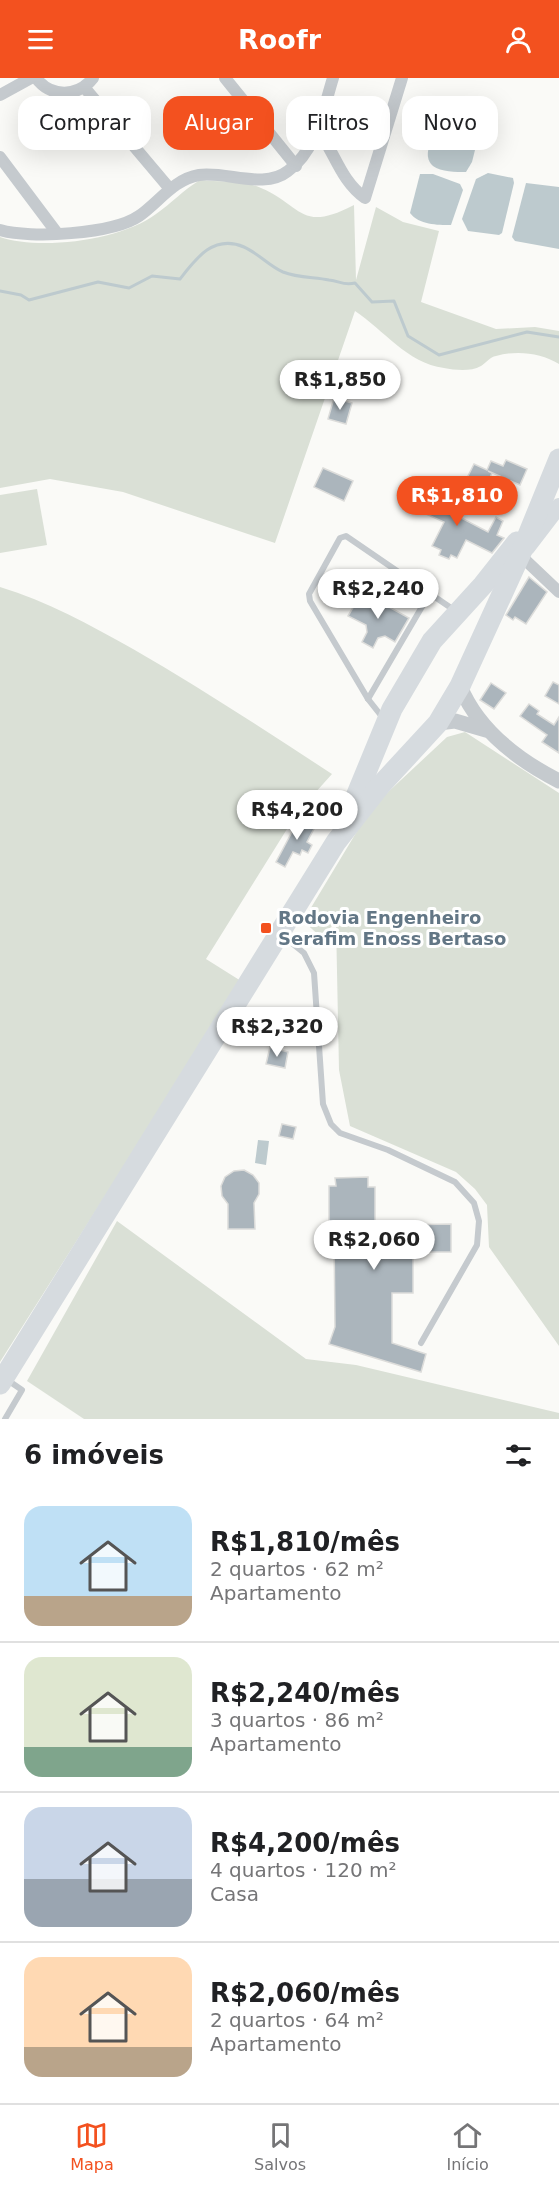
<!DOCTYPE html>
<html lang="pt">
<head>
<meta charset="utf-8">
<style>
  body { margin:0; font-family:"DejaVu Sans",sans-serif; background:#f2f2f2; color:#202124; height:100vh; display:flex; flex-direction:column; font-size:22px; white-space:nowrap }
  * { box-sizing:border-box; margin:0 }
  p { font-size:20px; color:#757577 }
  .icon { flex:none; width:33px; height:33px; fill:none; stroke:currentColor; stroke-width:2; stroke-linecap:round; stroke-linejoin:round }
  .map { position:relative; height:1341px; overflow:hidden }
  .panel { display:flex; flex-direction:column; background:#fff; flex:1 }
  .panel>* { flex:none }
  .top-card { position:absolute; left:18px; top:18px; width:524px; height:54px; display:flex; gap:12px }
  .price { position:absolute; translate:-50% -51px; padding:0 14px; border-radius:21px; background:#fff; color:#222; font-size:20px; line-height:39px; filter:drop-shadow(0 2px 3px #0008) }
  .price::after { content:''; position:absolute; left:50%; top:36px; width:18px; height:14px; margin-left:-9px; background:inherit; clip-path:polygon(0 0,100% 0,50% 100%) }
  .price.selected { background:#f3511f; color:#fff }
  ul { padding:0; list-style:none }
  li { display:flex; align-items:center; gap:18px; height:150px; padding:0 24px }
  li+li { border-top:2px solid #e0e0e0 }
  li span { display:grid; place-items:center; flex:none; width:168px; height:120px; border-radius:18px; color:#555 }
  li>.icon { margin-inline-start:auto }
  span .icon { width:72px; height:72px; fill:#fffc; stroke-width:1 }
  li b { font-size:26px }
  h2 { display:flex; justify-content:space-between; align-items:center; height:72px; padding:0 24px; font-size:26px }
  .tag { padding:0 21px; border-radius:18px; background:#fff; box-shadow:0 6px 24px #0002; font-size:21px; line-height:54px }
  .tag.selected { background:#f3511f; color:#fff }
  header { display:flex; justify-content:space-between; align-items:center; height:78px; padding:0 24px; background:#f3511f; color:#fff; font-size:27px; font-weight:600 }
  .tab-bar { display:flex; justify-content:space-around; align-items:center; height:84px; border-top:2px solid #e0e0e0; background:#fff; font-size:16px; color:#757577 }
  .tab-bar a { display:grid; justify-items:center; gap:3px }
  .tab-bar .selected { color:#f3511f }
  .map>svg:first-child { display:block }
</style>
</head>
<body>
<header><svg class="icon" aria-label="menu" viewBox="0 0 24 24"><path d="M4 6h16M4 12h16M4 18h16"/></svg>Roofr<svg class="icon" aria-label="person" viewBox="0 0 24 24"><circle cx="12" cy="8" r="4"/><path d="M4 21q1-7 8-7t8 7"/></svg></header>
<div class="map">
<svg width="559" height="1341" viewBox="0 0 559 1341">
  <rect width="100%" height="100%" fill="#fafaf7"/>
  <g fill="#dae0d6">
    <path d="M200,102C218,104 244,102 261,110C303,128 300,155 354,127L356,202L376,129L403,144L439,153L421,224L496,251L535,249L559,253V286C541,275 517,272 496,278C490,279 486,285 481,288C470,294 455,292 444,290C407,285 384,252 355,233L275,465L123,414L50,401L0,410V159C40,173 122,162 156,136C172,125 183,112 200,102Z"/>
    <polygon points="37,411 47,467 0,475 0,417"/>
    <path d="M0,509C47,523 90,547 133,571C201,610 266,653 332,696L297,735L206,881L241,903L0,1284Z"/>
    <polygon points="465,654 559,715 559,1268 489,1169 487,1127 475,1111 456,1094 350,1048 339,992 336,844 321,859 303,843 371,730 447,659"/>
    <polygon points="117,1143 306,1281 356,1287 559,1335 559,1341 84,1341 27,1303"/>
  </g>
  <g fill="#bdcace">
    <path d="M443,52L471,56L477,64L472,84L466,94C456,94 441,94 433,88C421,78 432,56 443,52Z"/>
    <polygon points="488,95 513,100 514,105 502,155 499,157 468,153 462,141 476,101"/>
    <path d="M420,96H433L460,106L463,112L451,147C437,147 419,147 410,135Z"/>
    <polygon points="526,105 559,109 559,171 515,163 512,159"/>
    <polygon points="258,1062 269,1063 266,1087 255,1085"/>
  </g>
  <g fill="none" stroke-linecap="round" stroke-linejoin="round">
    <path stroke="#bdcace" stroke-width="3" d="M0,213L21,217L29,222L98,204L129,210L152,198L180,201C196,180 214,156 244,169C258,175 269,188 283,194C298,200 314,199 329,202C340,203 343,208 355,205L372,224L394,223L408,258L439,277L527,254L559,259"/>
  </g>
  <g fill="#abb5bc" stroke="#dcdcda" stroke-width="1.5">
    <polygon points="334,320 352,325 346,346 328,341"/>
    <polygon points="506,382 527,391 520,407 488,393 492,395 480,421 461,412 474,386 487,392 491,383 503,388"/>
    <polygon points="323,390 353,403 344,423 314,409"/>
    <polygon points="424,410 451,422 446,432 488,454 496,439 503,443 497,457 504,460 492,475 466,462 457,480 451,477 449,481 439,477 441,472 432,468 444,444 415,431"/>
    <polygon points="529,499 547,514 526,546 515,539 513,542 506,537"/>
    <polygon points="362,514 409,540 395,564 385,558 378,560 373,570 362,564 367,554 366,547 348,538"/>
    <polygon points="553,604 559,607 559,626 545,618"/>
    <polygon points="491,605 506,615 494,631 480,622"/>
    <polygon points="529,626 539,633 537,636 554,647 559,639 559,675 542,664 547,657 520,638"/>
    <polygon points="300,739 316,747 307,764 312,767 308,775 302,772 300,777 293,774 285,789 276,784"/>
    <polygon points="270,969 288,974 285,990 266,986"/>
    <polygon points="282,1046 296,1049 293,1061 279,1058"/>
    <polygon points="244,1092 253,1097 259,1105 259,1116 254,1125 255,1151 228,1151 228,1126 222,1118 221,1108 225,1099 234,1093"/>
    <polygon points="368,1099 368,1109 375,1109 375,1143 398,1143 398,1147 451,1146 451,1174 413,1174 413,1215 392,1215 392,1265 426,1276 421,1294 329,1266 335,1249 334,1155 329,1155 329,1108 336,1108 335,1100"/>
  </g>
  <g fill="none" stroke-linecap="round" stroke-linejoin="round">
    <g stroke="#c5cace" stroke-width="6">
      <polyline points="368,621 430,515"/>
      <polyline points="383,640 368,621 310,523 309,516 340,460 346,458 454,532"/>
      <polyline points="283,858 304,875 314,895 323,1026 331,1046 340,1055 388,1072 455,1104 474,1125 479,1143 477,1167 421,1265"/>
      <polyline points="5,1341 22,1312 6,1301"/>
    </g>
    <g stroke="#c5cace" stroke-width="12">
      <path d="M36,0C51,20 78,19 93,0"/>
      <polyline points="225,0 296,88"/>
      <polyline points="84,9 170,111"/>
      <polyline points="0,17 31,0"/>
      <path d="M317,51C335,74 340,102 365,120L402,0"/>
      <polyline points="0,79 57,155"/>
      <path d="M0,152C30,161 113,156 139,138C158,125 174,101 199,97C227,93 264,112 288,93C317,72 323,32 333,0"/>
      <polyline points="520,477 559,514"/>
    </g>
    <g stroke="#c5cace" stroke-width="15">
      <path d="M460,608C478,652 518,682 559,703"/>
      <polyline points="438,645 455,643 486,652"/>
    </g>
    <polyline stroke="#d6dbdf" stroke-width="16" points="527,470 559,428"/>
    <g stroke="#d6dbdf" stroke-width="21">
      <polyline points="350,733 392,631 432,563 483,507 517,464"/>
      <polyline points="0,1306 336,764 379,709 438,645 460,608 520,477 559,381"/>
    </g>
  </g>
  <rect fill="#f3511f" stroke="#fff" stroke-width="2" x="260" y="844" width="12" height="12" rx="3"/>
  <g text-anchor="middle" stroke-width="6" stroke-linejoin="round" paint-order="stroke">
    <g font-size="18" font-weight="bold" fill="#627685" stroke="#fff" text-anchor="start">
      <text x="278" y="846">Rodovia Engenheiro<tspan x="278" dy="21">Serafim Enoss Bertaso</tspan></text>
    </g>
  </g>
</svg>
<b class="price" style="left:340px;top:333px">R$1,850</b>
<b class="price selected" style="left:457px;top:449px">R$1,810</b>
<b class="price" style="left:378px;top:542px">R$2,240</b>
<b class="price" style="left:297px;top:763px">R$4,200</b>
<b class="price" style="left:277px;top:980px">R$2,320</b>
<b class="price" style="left:374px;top:1193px">R$2,060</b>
<div class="top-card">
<a class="tag">Comprar</a>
<a class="tag selected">Alugar</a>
<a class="tag">Filtros</a>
<a class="tag">Novo</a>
</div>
</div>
<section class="panel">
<h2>6 imóveis<svg class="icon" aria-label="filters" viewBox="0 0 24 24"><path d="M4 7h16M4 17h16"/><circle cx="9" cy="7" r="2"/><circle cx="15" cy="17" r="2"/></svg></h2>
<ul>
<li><span style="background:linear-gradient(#bfe0f5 75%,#b9a48a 0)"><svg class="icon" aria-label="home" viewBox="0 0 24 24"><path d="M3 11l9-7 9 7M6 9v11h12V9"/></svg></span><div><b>R$1,810/mês</b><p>2 quartos · 62 m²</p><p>Apartamento</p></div></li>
<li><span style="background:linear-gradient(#dfe7d0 75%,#7fa58c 0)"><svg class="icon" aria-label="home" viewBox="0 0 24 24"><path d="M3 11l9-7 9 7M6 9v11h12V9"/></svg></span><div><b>R$2,240/mês</b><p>3 quartos · 86 m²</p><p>Apartamento</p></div></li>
<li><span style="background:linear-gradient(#c9d6e8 60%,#9aa5b1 0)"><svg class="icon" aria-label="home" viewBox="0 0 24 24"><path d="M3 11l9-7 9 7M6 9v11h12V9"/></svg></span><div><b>R$4,200/mês</b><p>4 quartos · 120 m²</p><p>Casa</p></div></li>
<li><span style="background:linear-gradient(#ffd9b3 75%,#b9a48a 0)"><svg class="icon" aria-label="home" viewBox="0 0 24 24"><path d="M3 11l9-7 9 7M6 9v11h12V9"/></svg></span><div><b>R$2,060/mês</b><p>2 quartos · 64 m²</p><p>Apartamento</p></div></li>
</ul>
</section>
<nav class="tab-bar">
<a class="selected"><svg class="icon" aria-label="map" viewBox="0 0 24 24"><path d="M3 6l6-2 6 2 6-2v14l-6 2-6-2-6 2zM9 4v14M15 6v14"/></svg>Mapa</a>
<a><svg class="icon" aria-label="saved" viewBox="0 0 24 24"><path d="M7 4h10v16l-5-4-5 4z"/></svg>Salvos</a>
<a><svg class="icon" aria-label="home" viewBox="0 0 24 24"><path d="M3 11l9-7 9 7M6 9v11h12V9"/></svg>Início</a>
</nav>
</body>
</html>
